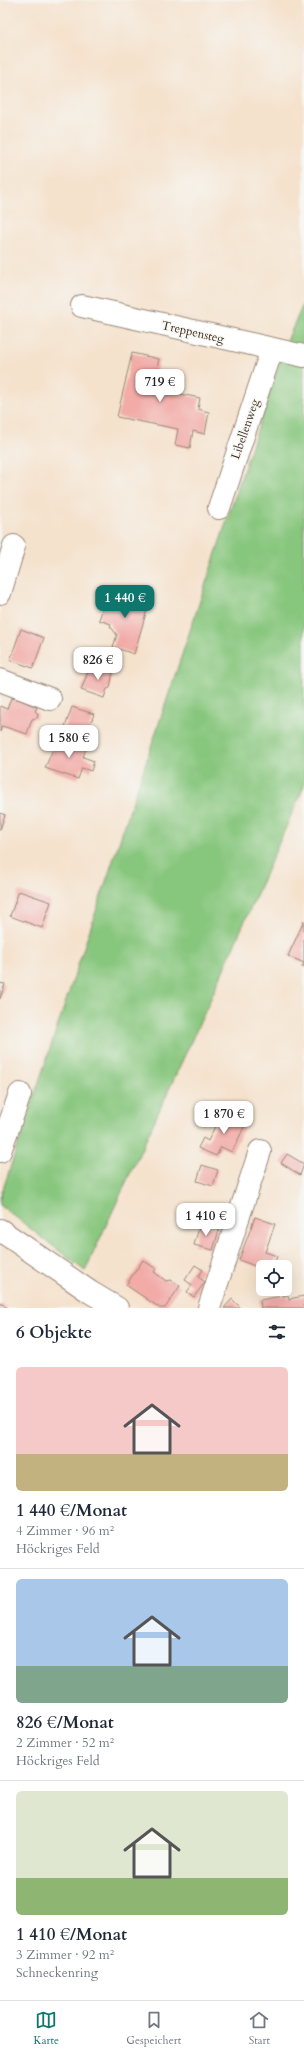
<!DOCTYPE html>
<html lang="de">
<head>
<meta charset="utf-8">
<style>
  body { margin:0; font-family:Cardo,serif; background:#f2f2f3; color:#1f2937; height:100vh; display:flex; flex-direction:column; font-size:15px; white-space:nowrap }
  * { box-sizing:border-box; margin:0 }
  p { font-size:13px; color:#747a83 }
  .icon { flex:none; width:22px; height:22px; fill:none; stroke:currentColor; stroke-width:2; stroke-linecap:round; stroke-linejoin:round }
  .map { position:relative; height:1308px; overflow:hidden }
  .details { display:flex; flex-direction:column; background:#fff; flex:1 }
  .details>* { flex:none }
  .buttons { position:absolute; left:256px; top:1260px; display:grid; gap:8px }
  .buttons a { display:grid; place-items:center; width:36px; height:36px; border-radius:6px; background:#fff; box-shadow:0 4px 16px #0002; font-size:20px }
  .price { position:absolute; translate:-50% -34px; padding:0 9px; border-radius:8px; background:#fff; color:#222; font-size:13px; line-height:26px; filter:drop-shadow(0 1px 2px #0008) }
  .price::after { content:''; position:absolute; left:50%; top:24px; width:12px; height:9px; margin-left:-6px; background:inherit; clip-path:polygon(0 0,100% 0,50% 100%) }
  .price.on { background:#0f766e; color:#fff }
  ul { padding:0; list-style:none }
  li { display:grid; align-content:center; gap:8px; height:212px; padding:0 16px }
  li+li { border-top:1px solid #e0e1e3 }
  li span { display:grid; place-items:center; height:124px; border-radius:6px; color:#555 }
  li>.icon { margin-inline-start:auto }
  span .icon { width:72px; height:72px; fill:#fffc; stroke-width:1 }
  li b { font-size:17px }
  h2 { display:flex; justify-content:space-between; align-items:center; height:48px; padding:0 16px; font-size:17px }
  .tabs { display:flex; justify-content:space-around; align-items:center; height:56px; border-top:1px solid #e0e1e3; background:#fff; font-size:11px; color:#747a83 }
  .tabs a { display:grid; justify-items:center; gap:2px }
  .tabs .on { color:#0f766e }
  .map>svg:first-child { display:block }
</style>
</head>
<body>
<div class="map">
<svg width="304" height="1308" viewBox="0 0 304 1308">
  <rect width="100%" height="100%" fill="#f6f6f2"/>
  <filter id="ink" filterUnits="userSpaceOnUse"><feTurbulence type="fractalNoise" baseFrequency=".025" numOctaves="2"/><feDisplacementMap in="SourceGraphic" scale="8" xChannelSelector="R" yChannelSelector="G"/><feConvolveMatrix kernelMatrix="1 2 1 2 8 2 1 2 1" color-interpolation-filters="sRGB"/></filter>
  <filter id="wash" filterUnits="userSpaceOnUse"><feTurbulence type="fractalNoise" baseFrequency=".012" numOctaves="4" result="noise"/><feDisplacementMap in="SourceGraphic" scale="16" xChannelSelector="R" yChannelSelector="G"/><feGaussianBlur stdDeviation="0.9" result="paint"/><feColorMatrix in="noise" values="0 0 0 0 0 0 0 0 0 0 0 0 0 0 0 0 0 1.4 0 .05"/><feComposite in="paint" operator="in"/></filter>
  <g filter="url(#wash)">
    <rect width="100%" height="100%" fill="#f5e2cd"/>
    <polygon fill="#87c67d" stroke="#61784e" points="304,302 304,786 208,1005 85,1271 0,1205 0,1198 287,341"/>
    <g id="blocks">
      <g fill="#f2aba7">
        <polygon points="132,353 159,359 156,372 153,371 150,388 200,398 198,409 209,412 205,434 193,431 190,448 175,445 178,429 117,417"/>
        <polygon points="122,590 138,596 137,598 149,603 134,654 113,647 117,635 110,626 111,624 99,620 107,594 120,598"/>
        <polygon points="21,629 44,638 33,668 10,660"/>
        <polygon points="91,664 113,671 110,688 107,689 104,698 81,690"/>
        <polygon points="11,698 18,699 37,707 35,711 38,714 37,718 32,719 27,734 2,726 0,732 0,706 7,709"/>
        <polygon points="72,707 94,714 87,734 65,727"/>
        <polygon points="58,737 87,746 83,757 94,761 91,771 82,768 78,779 45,768"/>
        <polygon points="0,813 5,815 0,830"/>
        <polygon points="19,891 51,902 42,928 10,916"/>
        <polygon points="304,921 304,968 302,967 304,963 288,956"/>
        <polygon points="0,983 5,984 0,999"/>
        <polygon points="222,1112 246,1123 232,1152 221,1147 216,1156 198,1148 203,1138 208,1141"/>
        <polygon points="287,1154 304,1164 300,1175 281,1163"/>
        <polygon points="202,1165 218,1170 213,1186 197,1181"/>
        <polygon points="255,1217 275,1224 265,1252 277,1256 273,1267 263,1267 263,1269 239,1260"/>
        <polygon points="200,1224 219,1230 213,1250 194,1245"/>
        <polygon points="143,1260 156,1269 154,1272 166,1281 171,1280 180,1286 165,1308 160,1308 126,1285"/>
        <polygon points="195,1265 203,1270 198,1277 205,1282 194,1297 187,1292 192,1285 185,1280"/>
        <polygon points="288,1295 289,1299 304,1296 304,1308 261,1308 260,1300"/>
        <polygon points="232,1299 241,1308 224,1308"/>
        <polygon points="0,1303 8,1308 0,1308"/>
      </g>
    </g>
  </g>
  <g filter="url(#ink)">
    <use href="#blocks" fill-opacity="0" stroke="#988676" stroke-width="1"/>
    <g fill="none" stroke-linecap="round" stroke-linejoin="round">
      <defs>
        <g id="minor">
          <polyline points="82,306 304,356"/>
          <polyline points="219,508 272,349"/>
          <polyline points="0,593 14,546"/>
          <polyline points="0,680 50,699"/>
          <polyline points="0,1151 20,1094"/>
          <polyline points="0,1230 90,1292 117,1308"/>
          <polyline points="209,1308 260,1151"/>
        </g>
      </defs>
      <use href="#minor" stroke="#988676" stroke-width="24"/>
      <use href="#minor" stroke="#fff" stroke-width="22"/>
    </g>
  </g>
  <g text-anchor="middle" stroke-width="3" stroke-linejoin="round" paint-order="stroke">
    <g font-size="12" fill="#3b2a1e" stroke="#f6f6f2">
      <text transform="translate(193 332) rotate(13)" y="4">Treppensteg</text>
      <text transform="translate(245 429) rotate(-71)" y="4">Libellenweg</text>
    </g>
  </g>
</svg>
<div class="buttons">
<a><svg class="icon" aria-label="locate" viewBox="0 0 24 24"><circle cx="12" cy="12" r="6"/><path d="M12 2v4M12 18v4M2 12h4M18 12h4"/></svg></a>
</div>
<b class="price" style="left:160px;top:403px">719 €</b>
<b class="price on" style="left:125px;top:619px">1 440 €</b>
<b class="price" style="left:98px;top:681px">826 €</b>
<b class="price" style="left:69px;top:759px">1 580 €</b>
<b class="price" style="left:224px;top:1135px">1 870 €</b>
<b class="price" style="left:206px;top:1237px">1 410 €</b>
</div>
<section class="details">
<h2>6 Objekte<svg class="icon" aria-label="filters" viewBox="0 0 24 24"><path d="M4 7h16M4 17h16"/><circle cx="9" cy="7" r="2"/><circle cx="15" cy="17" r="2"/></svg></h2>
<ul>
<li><span style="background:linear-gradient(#f6c9c9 70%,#c2b280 0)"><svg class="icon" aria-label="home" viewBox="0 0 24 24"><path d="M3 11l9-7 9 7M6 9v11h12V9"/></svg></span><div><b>1 440 €/Monat</b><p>4 Zimmer · 96 m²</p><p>Höckriges Feld</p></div></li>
<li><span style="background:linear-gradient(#a9c7e8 70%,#7fa58c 0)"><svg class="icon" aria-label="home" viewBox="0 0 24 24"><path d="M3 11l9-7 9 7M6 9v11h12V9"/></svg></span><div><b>826 €/Monat</b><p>2 Zimmer · 52 m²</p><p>Höckriges Feld</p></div></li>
<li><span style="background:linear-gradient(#dfe7d0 70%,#8fb573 0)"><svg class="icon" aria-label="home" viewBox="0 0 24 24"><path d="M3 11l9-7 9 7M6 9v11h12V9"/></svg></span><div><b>1 410 €/Monat</b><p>3 Zimmer · 92 m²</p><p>Schneckenring</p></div></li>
</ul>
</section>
<nav class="tabs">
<a class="on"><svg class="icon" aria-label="map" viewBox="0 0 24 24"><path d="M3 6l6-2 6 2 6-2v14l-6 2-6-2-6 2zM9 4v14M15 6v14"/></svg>Karte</a>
<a><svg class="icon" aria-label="saved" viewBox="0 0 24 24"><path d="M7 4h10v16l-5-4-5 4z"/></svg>Gespeichert</a>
<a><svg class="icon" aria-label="home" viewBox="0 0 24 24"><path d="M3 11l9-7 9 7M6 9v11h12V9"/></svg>Start</a>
</nav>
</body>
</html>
